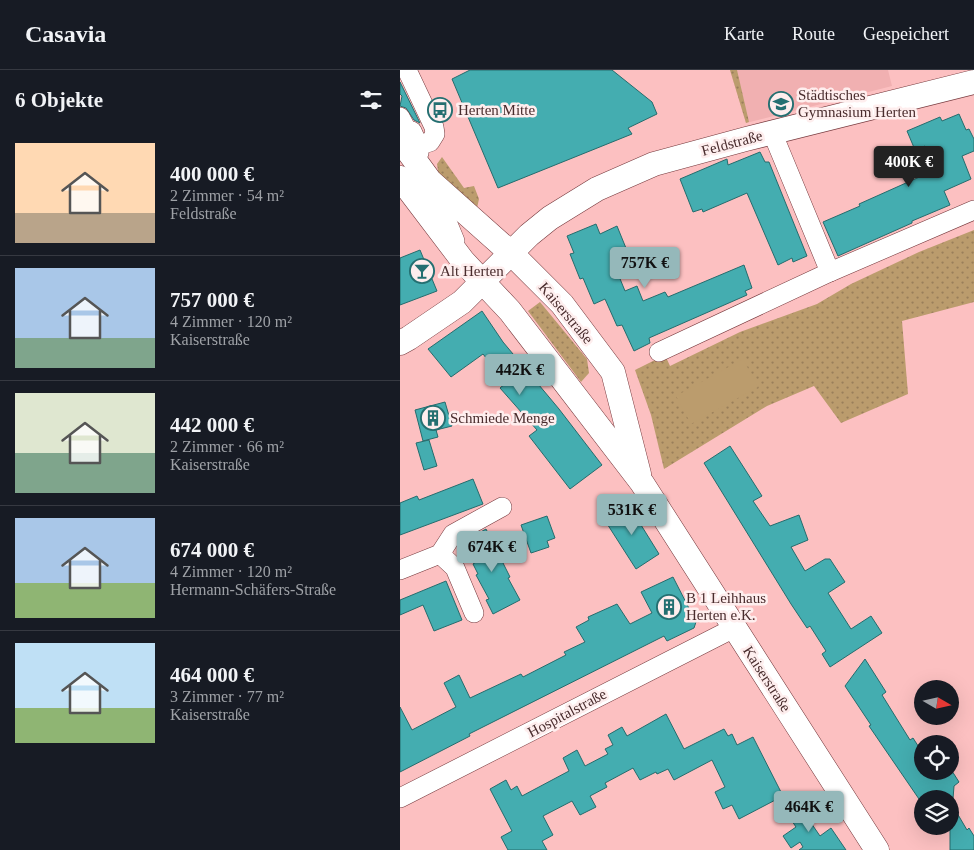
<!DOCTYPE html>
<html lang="de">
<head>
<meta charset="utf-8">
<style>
  body { margin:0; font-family:"Times New Roman",serif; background:#242831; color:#f1f3f6; height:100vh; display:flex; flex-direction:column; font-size:19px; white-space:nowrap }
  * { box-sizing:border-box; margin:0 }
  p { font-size:16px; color:#9ea1a6 }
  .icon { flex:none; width:28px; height:28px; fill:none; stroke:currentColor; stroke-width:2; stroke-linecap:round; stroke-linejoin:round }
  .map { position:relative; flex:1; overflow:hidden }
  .side { display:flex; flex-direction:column; background:#171b24; width:400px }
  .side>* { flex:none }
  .needle { width:32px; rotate:99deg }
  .controls { position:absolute; left:514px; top:610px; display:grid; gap:10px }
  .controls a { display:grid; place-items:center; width:45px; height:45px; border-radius:50%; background:#171b24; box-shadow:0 5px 20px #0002; font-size:25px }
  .price { position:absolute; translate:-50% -42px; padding:0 11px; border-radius:5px; background:#95b8ba; color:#111; font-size:16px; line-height:32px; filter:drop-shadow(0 1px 2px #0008) }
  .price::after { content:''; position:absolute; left:50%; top:30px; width:15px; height:11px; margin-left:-8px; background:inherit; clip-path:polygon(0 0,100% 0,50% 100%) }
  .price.active { background:#222; color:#fff }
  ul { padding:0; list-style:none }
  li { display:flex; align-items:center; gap:15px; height:125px; padding:0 15px }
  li+li { border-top:1px solid #363941 }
  li span { display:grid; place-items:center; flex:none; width:140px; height:100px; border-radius:0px; color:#555 }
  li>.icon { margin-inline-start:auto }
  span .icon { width:60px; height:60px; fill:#fffc; stroke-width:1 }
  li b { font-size:21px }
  h2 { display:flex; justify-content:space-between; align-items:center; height:60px; padding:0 15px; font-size:21px }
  header { display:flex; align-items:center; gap:30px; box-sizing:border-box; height:70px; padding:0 25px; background:#171b24; border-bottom:1px solid #363941 }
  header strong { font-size:24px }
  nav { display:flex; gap:28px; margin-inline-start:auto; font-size:18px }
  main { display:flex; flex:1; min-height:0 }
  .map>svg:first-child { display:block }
</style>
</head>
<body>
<header>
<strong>Casavia</strong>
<nav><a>Karte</a><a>Route</a><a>Gespeichert</a></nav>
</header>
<main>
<section class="side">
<h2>6 Objekte<svg class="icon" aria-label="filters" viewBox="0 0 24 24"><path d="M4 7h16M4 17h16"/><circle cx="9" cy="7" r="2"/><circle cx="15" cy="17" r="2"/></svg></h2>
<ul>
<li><span style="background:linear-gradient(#ffd9b3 70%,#b9a48a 0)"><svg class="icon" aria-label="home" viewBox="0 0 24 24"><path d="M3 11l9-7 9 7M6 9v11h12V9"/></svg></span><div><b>400 000 €</b><p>2 Zimmer · 54 m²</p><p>Feldstraße</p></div></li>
<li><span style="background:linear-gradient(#a9c7e8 70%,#7fa58c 0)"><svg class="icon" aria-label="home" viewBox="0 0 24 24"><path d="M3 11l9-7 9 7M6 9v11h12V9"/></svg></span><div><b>757 000 €</b><p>4 Zimmer · 120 m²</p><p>Kaiserstraße</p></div></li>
<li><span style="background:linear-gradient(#dfe7d0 60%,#7fa58c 0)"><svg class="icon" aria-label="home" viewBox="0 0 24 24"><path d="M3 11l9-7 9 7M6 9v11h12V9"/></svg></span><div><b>442 000 €</b><p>2 Zimmer · 66 m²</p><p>Kaiserstraße</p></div></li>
<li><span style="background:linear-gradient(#a9c7e8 65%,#8fb573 0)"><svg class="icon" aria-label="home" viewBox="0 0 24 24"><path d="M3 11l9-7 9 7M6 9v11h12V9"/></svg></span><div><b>674 000 €</b><p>4 Zimmer · 120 m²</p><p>Hermann-Schäfers-Straße</p></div></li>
<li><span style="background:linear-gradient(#bfe0f5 65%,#8fb573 0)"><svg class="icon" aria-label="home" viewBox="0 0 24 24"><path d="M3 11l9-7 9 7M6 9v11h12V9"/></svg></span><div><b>464 000 €</b><p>3 Zimmer · 77 m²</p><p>Kaiserstraße</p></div></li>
</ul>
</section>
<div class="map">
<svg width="574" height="780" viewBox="0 0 574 780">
  <defs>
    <pattern id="green-dots" width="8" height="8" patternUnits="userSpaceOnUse" patternTransform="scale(1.25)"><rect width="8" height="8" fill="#bb9c6d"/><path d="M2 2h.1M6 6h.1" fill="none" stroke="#9a7f5a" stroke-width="1.8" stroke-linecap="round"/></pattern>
  </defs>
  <rect width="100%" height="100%" fill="#fcc0c1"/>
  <polygon fill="#f1b0b1" points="330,0 488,0 492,16 346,53"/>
  <g fill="url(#green-dots)">
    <polygon points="330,0 337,0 349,52 346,53"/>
    <polygon points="42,87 64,118 74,116 79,129 77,138 39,107 37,94"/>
    <polygon points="574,160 574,232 502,251 508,324 441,353 414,316 367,336 264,399 251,345 235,300 265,285 270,296 340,262 417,234 451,214 519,182"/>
    <polygon points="140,232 187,289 189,303 181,312 128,241"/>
  </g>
  <polygon fill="#bb9c6d" points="343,289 358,317 291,354 276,326"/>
  <g fill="#44adb0" stroke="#256c6d">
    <polygon points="70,0 212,0 252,32 257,44 228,58 232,64 98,118 52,9"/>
    <polygon points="0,12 20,53 14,50 6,38 0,36 2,26 0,24"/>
    <polygon points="559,44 566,60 569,59 574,69 574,81 562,86 571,109 544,121 550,135 512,151 512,153 438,186 423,152 460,136 459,134 535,100 525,76 515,80 507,61 540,47 542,51"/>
    <polygon points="360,82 365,92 369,92 407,186 393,192 392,188 378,195 347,123 303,142 302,139 293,142 280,109 327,89 328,95"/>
    <polygon points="196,154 200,164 217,156 230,188 214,194 225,221 237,216 243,231 265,222 268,227 344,195 352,218 345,221 347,225 249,268 250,273 234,281 222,255 217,256 205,229 194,234 183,208 180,209 170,184 174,183 167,166"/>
    <polygon points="20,180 37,221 0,235 0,188"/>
    <polygon points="82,241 103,272 159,339 202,395 170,419 129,366 137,360 100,318 106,313 83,284 51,307 28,279"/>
    <polygon points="45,332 52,356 36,360 38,367 23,371 15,340"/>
    <polygon points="29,370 37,396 24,400 16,373"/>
    <polygon points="330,376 362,426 353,431 370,456 399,445 408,470 391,477 405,501 425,489 430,489 445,512 428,523 451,559 471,546 482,563 430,597 422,584 426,581 417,567 410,556 407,558 391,534 304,393"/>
    <polygon points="73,409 83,434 0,465 0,433 17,426 19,430"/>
    <polygon points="228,434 259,484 236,499 204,449"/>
    <polygon points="147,446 155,468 147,471 149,477 131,483 121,455"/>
    <polygon points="86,459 110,507 108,508 120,530 93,544 86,530 89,529 76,505 78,504 73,494 76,492 66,470"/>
    <polygon points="273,507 296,552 294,558 267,571 264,566 69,664 70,666 0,702 0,637 12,660 56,637 44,613 59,605 70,628 121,604 123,607 166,585 164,582 185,572 176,557 189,550 188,547 217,534 230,554 252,543 241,522"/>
    <polygon points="46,511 62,550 34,561 23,535 0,545 0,530"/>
    <polygon points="465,589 486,622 482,625 510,670 513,668 522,682 522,701 552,701 559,712 554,716 553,729 519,729 469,656 471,655 445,616"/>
    <polygon points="266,644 284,679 324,659 328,666 332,664 337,675 353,667 383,726 339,749 332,735 323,739 315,722 325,717 312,690 274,710 268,699 257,704 256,702 240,710 233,698 205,713 207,717 190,726 196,737 180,745 172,731 143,746 153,765 142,771 147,780 108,780 101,767 112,761 90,719 106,710 111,720 117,716 122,726 169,701 163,688 177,680 185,696 208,684 205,679 213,675 208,665 222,657 227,666"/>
    <polygon points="396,731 420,766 431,758 446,780 399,780 403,777 400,772 391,778 383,766 396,757 384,739"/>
    <polygon points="550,731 567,760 569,758 574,766 574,780 550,780"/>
  </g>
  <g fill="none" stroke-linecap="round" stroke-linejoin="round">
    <defs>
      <g id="minor">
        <polyline points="7,0 34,57 35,64 30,72 23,74 16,70 12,61"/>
        <polyline points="0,47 19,83"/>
        <polyline points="372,62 430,202"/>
        <polyline points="31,113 55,171"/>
        <polyline points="259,282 430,202 574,140"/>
        <polyline points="40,484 55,498 74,543"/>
        <polyline points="0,500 40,484 53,464 102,437"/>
        <polyline points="0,728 334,558"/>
      </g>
      <g id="major">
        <polyline points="0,70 30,111 112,184 162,234 213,302 239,404"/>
        <polyline points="0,108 63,191 110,241 242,413 477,780"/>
        <polyline points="0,273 9,268 62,232 129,165 150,148 197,119 254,94 346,69 574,12"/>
      </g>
    </defs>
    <use href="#minor" stroke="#74373b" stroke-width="20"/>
    <use href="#major" stroke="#74373b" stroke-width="25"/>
    <use href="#minor" stroke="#fff" stroke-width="19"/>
    <use href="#major" stroke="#fff" stroke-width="24"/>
  </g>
  <defs>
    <symbol id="school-ring" viewBox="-11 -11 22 22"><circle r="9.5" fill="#feeeee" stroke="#246f71" stroke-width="1.5"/><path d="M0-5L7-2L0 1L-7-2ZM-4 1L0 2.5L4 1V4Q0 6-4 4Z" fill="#246f71"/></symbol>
    <symbol id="bus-ring" viewBox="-11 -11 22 22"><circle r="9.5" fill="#feeeee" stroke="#246f71" stroke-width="1.5"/><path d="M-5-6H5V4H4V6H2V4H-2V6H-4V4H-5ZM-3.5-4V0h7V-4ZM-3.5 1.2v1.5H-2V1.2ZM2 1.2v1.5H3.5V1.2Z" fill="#246f71"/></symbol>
    <symbol id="bar-ring" viewBox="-11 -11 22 22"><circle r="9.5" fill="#feeeee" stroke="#246f71" stroke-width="1.5"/><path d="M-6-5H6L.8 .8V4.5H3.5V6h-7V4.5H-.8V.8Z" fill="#246f71"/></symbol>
    <symbol id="building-ring" viewBox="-11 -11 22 22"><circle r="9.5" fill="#feeeee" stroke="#246f71" stroke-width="1.5"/><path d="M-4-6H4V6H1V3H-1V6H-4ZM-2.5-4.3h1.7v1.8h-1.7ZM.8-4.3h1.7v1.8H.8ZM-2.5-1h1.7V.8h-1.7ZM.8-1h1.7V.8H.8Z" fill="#246f71"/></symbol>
  </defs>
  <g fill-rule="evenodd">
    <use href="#school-ring" x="367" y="20" width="28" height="28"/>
    <use href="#bus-ring" x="26" y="26" width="28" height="28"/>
    <use href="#bar-ring" x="8" y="187" width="28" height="28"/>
    <use href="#building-ring" x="19" y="334" width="28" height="28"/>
    <use href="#building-ring" x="255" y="523" width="28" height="28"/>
  </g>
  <g text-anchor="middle" stroke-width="5" stroke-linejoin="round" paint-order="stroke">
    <g font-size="15" fill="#492c2d" stroke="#feeeee" text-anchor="start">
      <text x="398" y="30">Städtisches<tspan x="398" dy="17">Gymnasium Herten</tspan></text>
      <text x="58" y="45">Herten Mitte</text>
      <text x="40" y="206">Alt Herten</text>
      <text x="50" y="353">Schmiede Menge</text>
      <text x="286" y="533">B 1 Leihhaus<tspan x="286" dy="17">Herten e.K.</tspan></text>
    </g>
    <g font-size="15" fill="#492c2d" stroke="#feeeee">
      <text transform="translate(332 73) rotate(-15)" y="5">Feldstraße</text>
      <text transform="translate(166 243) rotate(50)" y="5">Kaiserstraße</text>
      <text transform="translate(367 609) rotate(57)" y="5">Kaiserstraße</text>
      <text transform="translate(167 643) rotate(-28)" y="5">Hospitalstraße</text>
    </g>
  </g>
</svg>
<div class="controls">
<a><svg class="needle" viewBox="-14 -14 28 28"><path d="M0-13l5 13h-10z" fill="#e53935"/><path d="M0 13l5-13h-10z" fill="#9ea1a6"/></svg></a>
<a><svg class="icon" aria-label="locate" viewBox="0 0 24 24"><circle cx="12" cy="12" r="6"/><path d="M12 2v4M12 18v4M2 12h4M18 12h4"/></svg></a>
<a><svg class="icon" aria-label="layers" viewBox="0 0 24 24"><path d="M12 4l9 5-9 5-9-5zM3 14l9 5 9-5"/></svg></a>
</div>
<b class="price active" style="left:509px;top:118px">400K €</b>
<b class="price" style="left:245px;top:219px">757K €</b>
<b class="price" style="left:120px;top:326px">442K €</b>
<b class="price" style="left:232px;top:466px">531K €</b>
<b class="price" style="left:92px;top:503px">674K €</b>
<b class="price" style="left:409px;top:763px">464K €</b>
</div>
</main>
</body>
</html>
